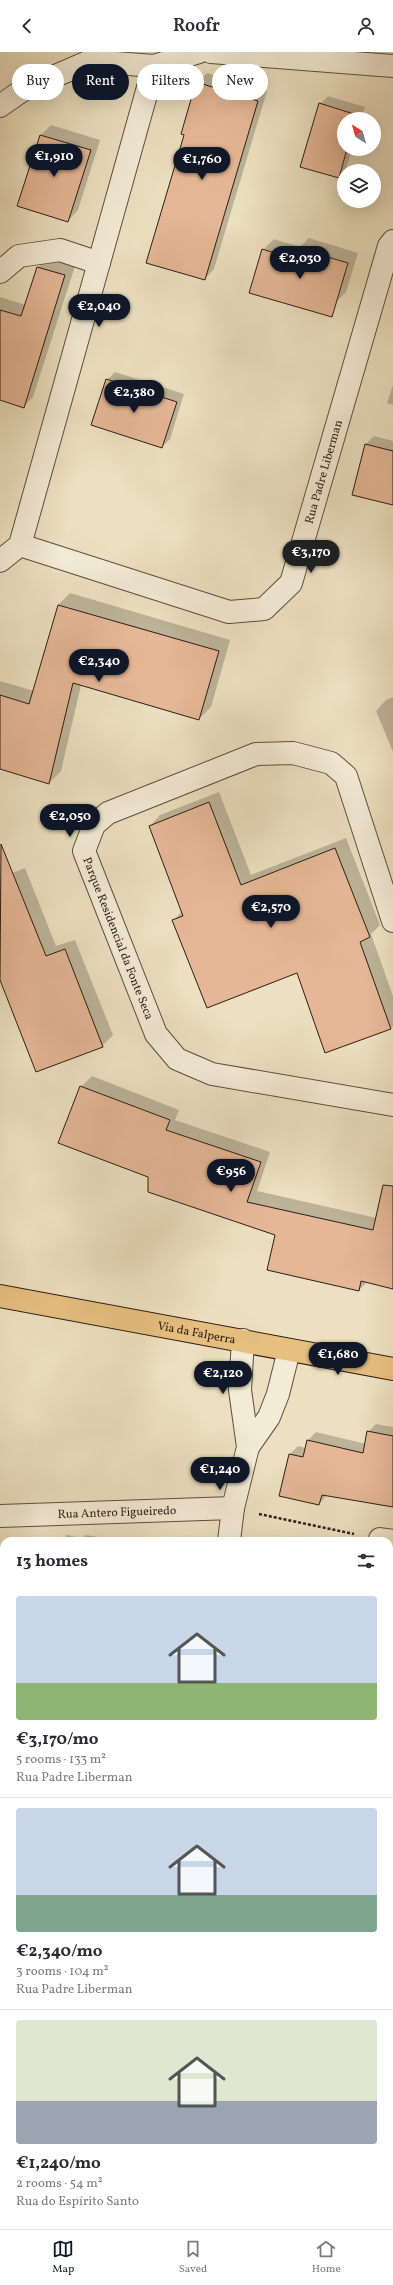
<!DOCTYPE html>
<html lang="en">
<head>
<meta charset="utf-8">
<style>
  body { margin:0; font-family:Vollkorn,serif; background:#f2f2f3; color:#2b2b33; height:100vh; display:flex; flex-direction:column; font-size:15px; white-space:nowrap }
  * { box-sizing:border-box; margin:0 }
  p { font-size:13px; color:#7c7c81 }
  .icon { flex:none; width:22px; height:22px; fill:none; stroke:currentColor; stroke-width:2; stroke-linecap:round; stroke-linejoin:round }
  .map { position:relative; flex:1; overflow:hidden }
  .panel { position:absolute; left:0px; top:1485px; width:393px; height:692px; display:flex; flex-direction:column; background:#fff; border-radius:12px 12px 0 0; box-shadow:0 4px 16px #0002 }
  .panel>* { flex:none }
  .hud { position:absolute; left:12px; top:12px; width:369px; height:36px; display:flex; gap:8px }
  .needle { width:26px; rotate:323deg }
  .tools { position:absolute; left:337px; top:60px; display:grid; gap:8px }
  .tools a { display:grid; place-items:center; width:44px; height:44px; border-radius:50%; background:#fff; box-shadow:0 4px 16px #0002; font-size:20px }
  .price { position:absolute; translate:-50% -34px; padding:0 9px; border-radius:14px; background:#111827; color:#fff; font-size:13px; line-height:26px; filter:drop-shadow(0 1px 2px #0008) }
  .price::after { content:''; position:absolute; left:50%; top:24px; width:12px; height:9px; margin-left:-6px; background:inherit; clip-path:polygon(0 0,100% 0,50% 100%) }
  .price.on { background:#222; color:#fff }
  ul { padding:0; list-style:none }
  li { display:grid; align-content:center; gap:8px; height:212px; padding:0 16px }
  li+li { border-top:1px solid #e1e1e2 }
  li span { display:grid; place-items:center; height:124px; border-radius:4px; color:#555 }
  li>.icon { margin-inline-start:auto }
  span .icon { width:72px; height:72px; fill:#fffc; stroke-width:1 }
  li b { font-size:17px }
  h2 { display:flex; justify-content:space-between; align-items:center; height:48px; padding:0 16px; font-size:17px }
  .pill { padding:0 14px; border-radius:18px; background:#fff; box-shadow:0 4px 16px #0002; font-size:14px; line-height:36px }
  .pill.on { background:#111827; color:#fff }
  header { display:flex; justify-content:space-between; align-items:center; height:52px; padding:0 16px; background:#fff; font-size:18px; font-weight:600 }
  .tabs { display:flex; justify-content:space-around; align-items:center; height:56px; border-top:1px solid #e1e1e2; background:#fff; font-size:11px; color:#7c7c81 }
  .tabs a { display:grid; justify-items:center; gap:2px }
  .tabs .on { color:#111827 }
  .map>svg:first-child { display:block }
</style>
</head>
<body>
<header><svg class="icon" aria-label="back" viewBox="0 0 24 24"><path d="M15 5l-7 7 7 7"/></svg>Roofr<svg class="icon" aria-label="person" viewBox="0 0 24 24"><circle cx="12" cy="8" r="4"/><path d="M4 21q1-7 8-7t8 7"/></svg></header>
<div class="map">
<svg width="393" height="2177" viewBox="0 0 393 2177">
  <rect width="100%" height="100%" fill="#ece0c0"/>
  <filter id="stains"><feTurbulence type="fractalNoise" baseFrequency=".005" numOctaves="4"/><feColorMatrix values="0 0 0 0 .2 0 0 0 0 .09 0 0 0 0 .02 0 0 0 .5 -.17"/></filter>
  <radialGradient id="worn" r=".72"><stop offset=".6" stop-color="#630" stop-opacity="0"/><stop offset="1" stop-color="#630" stop-opacity=".3"/></radialGradient>
  <g fill="#0003">
    <polygon points="207,21 267,39 214,217 205,227 186,83 197,31"/>
    <polygon points="328,44 365,55 361,67 344,67 344,97 352,97 346,117 338,125 320,52"/>
    <polygon points="51,73 100,88 78,158 68,169 18,153 41,83"/>
    <polygon points="309,186 358,201 346,240 336,250 263,198 274,187 300,195"/>
    <polygon points="48,205 75,214 33,345 23,355 0,347 0,245 26,253 38,215"/>
    <polygon points="115,320 184,342 170,387 162,395 107,328"/>
    <polygon points="393,333 393,353 387,351"/>
    <polygon points="374,384 393,389 393,452 353,442 366,392"/>
    <polygon points="70,541 230,588 211,655 199,667 81,633 61,719 49,731 0,716 0,629 34,639 58,553"/>
    <polygon points="393,645 393,700 376,659 386,648"/>
    <polygon points="219,740 251,823 346,786 380,873 371,882 393,944 393,974 390,977 297,919 174,868 182,859 150,774 160,763"/>
    <polygon points="25,816 56,894 75,888 113,983 102,994 36,1019 0,925 0,826"/>
    <polygon points="92,1024 179,1058 175,1068 270,1100 257,1139 377,1166 393,1154 393,1236 367,1230 359,1238 276,1182 149,1124 81,1035"/>
    <polygon points="376,1372 393,1375 393,1454 327,1443 319,1452 290,1402 298,1394 306,1396 308,1388 316,1380 366,1392 368,1380"/>
    <polygon points="67,1483 82,1486 86,1483 122,1489 61,1489"/>
    <polygon points="149,1485 174,1489 145,1489"/>
    <polygon points="297,1485 317,1489 293,1489"/>
    <polygon points="389,1668 393,1669 393,1712 389,1716"/>
    <polygon points="393,1819 393,1880 389,1879 389,1823"/>
    <polygon points="393,1947 393,1973 389,1972"/>
  </g>
  <g fill="#e5b796" stroke="#2e1c15">
    <polygon points="196,30 258,49 205,228 146,211 184,83 181,82"/>
    <polygon points="319,51 357,63 356,67 344,67 344,97 347,97 339,126 300,115"/>
    <polygon points="40,83 91,98 68,170 17,154"/>
    <polygon points="297,196 348,211 332,265 249,241 262,197 294,207"/>
    <polygon points="37,215 65,223 24,356 0,348 0,258 21,264"/>
    <polygon points="106,327 177,350 162,396 91,373"/>
    <polygon points="365,392 393,399 393,453 352,443"/>
    <polygon points="58,553 219,599 199,668 73,631 49,732 0,717 0,643 29,652"/>
    <polygon points="209,750 241,833 335,796 370,885 360,890 391,977 325,1001 297,921 207,956 172,868 183,864 149,774"/>
    <polygon points="1,792 46,904 65,897 103,995 36,1020 0,928"/>
    <polygon points="80,1034 170,1068 166,1078 261,1110 247,1150 373,1178 383,1133 393,1134 393,1237 361,1229 359,1239 267,1218 275,1183 148,1140 148,1125 58,1091"/>
    <polygon points="367,1379 393,1384 393,1455 322,1443 319,1453 279,1444 289,1402 303,1405 307,1388 363,1401"/>
  </g>
  <g fill="none" stroke-linecap="round" stroke-linejoin="round">
    <defs>
      <g id="minor">
        <polyline points="211,0 393,14"/>
        <polyline points="0,54 23,38 90,9 154,14 199,0"/>
        <polyline points="0,220 19,204 60,198 99,211"/>
        <path id="s1" d="M20,493L229,560L264,557L291,531L389,194L393,189"/>
        <polyline points="0,509 20,493 154,14"/>
        <path id="s2" d="M393,869L346,724L331,711L293,701L256,702L108,761L94,773L84,799L156,982L177,1007L212,1022L393,1053"/>
        <polyline points="248,1395 269,1365 278,1342 289,1298"/>
        <path id="s3" d="M0,1464L233,1456"/>
        <polyline points="380,1487 393,1489"/>
        <polyline points="229,1489 233,1456 248,1395 240,1338 243,1288"/>
        <polyline points="389,1770 393,1771"/>
        <polyline points="0,1877 4,1879"/>
        <polyline points="389,1993 393,1994"/>
        <polyline points="0,2059 4,2068"/>
        <polyline points="54,2173 56,2177"/>
      </g>
      <g id="major">
        <path id="s4" d="M0,1244L393,1317"/>
      </g>
    </defs>
    <use href="#minor" stroke="#5e4d40" stroke-width="24"/>
    <use href="#major" stroke="#2e1c15" stroke-width="24"/>
    <polyline stroke="#2e1c15" stroke-width="2.5" stroke-dasharray="3 2" stroke-linecap="butt" points="259,1462 354,1482"/>
    <use href="#minor" stroke="#f3ebd6" stroke-width="22"/>
    <use href="#major" stroke="#e6c080" stroke-width="22"/>
  </g>
  <g text-anchor="middle" stroke-width="3.5" stroke-linejoin="round" paint-order="stroke">
    <g font-size="12" fill="#2e1c15" stroke="#f3ebd6">
      <text dy="4" stroke="none"><textPath href="#s1" startOffset="408">Rua Padre Liberman</textPath></text>
      <text dy="4" stroke="none"><textPath href="#s2" startOffset="548">Parque Residencial da Fonte Seca</textPath></text>
      <text dy="4" stroke="none"><textPath href="#s4" startOffset="200">Via da Falperra</textPath></text>
      <text dy="4" stroke="none"><textPath href="#s3" startOffset="117">Rua Antero Figueiredo</textPath></text>
    </g>
  </g>
  <rect width="100%" height="100%" filter="url(#stains)"/>
  <rect width="100%" height="100%" fill="url(#worn)"/>
</svg>
<div class="tools">
<a><svg class="needle" viewBox="-14 -14 28 28"><path d="M0-13l5 13h-10z" fill="#e53935"/><path d="M0 13l5-13h-10z" fill="#7c7c81"/></svg></a>
<a><svg class="icon" aria-label="layers" viewBox="0 0 24 24"><path d="M12 4l9 5-9 5-9-5zM3 14l9 5 9-5"/></svg></a>
</div>
<b class="price" style="left:54px;top:126px">€1,910</b>
<b class="price" style="left:202px;top:129px">€1,760</b>
<b class="price" style="left:300px;top:228px">€2,030</b>
<b class="price" style="left:99px;top:276px">€2,040</b>
<b class="price" style="left:134px;top:362px">€2,380</b>
<b class="price on" style="left:311px;top:522px">€3,170</b>
<b class="price" style="left:99px;top:631px">€2,340</b>
<b class="price" style="left:70px;top:786px">€2,050</b>
<b class="price" style="left:271px;top:877px">€2,570</b>
<b class="price" style="left:231px;top:1141px">€956</b>
<b class="price" style="left:338px;top:1324px">€1,680</b>
<b class="price" style="left:223px;top:1343px">€2,120</b>
<b class="price" style="left:220px;top:1439px">€1,240</b>
<div class="hud">
<a class="pill">Buy</a>
<a class="pill on">Rent</a>
<a class="pill">Filters</a>
<a class="pill">New</a>
</div>
<section class="panel">
<h2>13 homes<svg class="icon" aria-label="filters" viewBox="0 0 24 24"><path d="M4 7h16M4 17h16"/><circle cx="9" cy="7" r="2"/><circle cx="15" cy="17" r="2"/></svg></h2>
<ul>
<li><span style="background:linear-gradient(#c9d6e8 70%,#8fb573 0)"><svg class="icon" aria-label="home" viewBox="0 0 24 24"><path d="M3 11l9-7 9 7M6 9v11h12V9"/></svg></span><div><b>€3,170/mo</b><p>5 rooms · 133 m²</p><p>Rua Padre Liberman</p></div></li>
<li><span style="background:linear-gradient(#c9d6e8 70%,#7fa58c 0)"><svg class="icon" aria-label="home" viewBox="0 0 24 24"><path d="M3 11l9-7 9 7M6 9v11h12V9"/></svg></span><div><b>€2,340/mo</b><p>3 rooms · 104 m²</p><p>Rua Padre Liberman</p></div></li>
<li><span style="background:linear-gradient(#dfe7d0 65%,#9aa5b1 0)"><svg class="icon" aria-label="home" viewBox="0 0 24 24"><path d="M3 11l9-7 9 7M6 9v11h12V9"/></svg></span><div><b>€1,240/mo</b><p>2 rooms · 54 m²</p><p>Rua do Espírito Santo</p></div></li>
</ul>
</section>
</div>
<nav class="tabs">
<a class="on"><svg class="icon" aria-label="map" viewBox="0 0 24 24"><path d="M3 6l6-2 6 2 6-2v14l-6 2-6-2-6 2zM9 4v14M15 6v14"/></svg>Map</a>
<a><svg class="icon" aria-label="saved" viewBox="0 0 24 24"><path d="M7 4h10v16l-5-4-5 4z"/></svg>Saved</a>
<a><svg class="icon" aria-label="home" viewBox="0 0 24 24"><path d="M3 11l9-7 9 7M6 9v11h12V9"/></svg>Home</a>
</nav>
</body>
</html>
